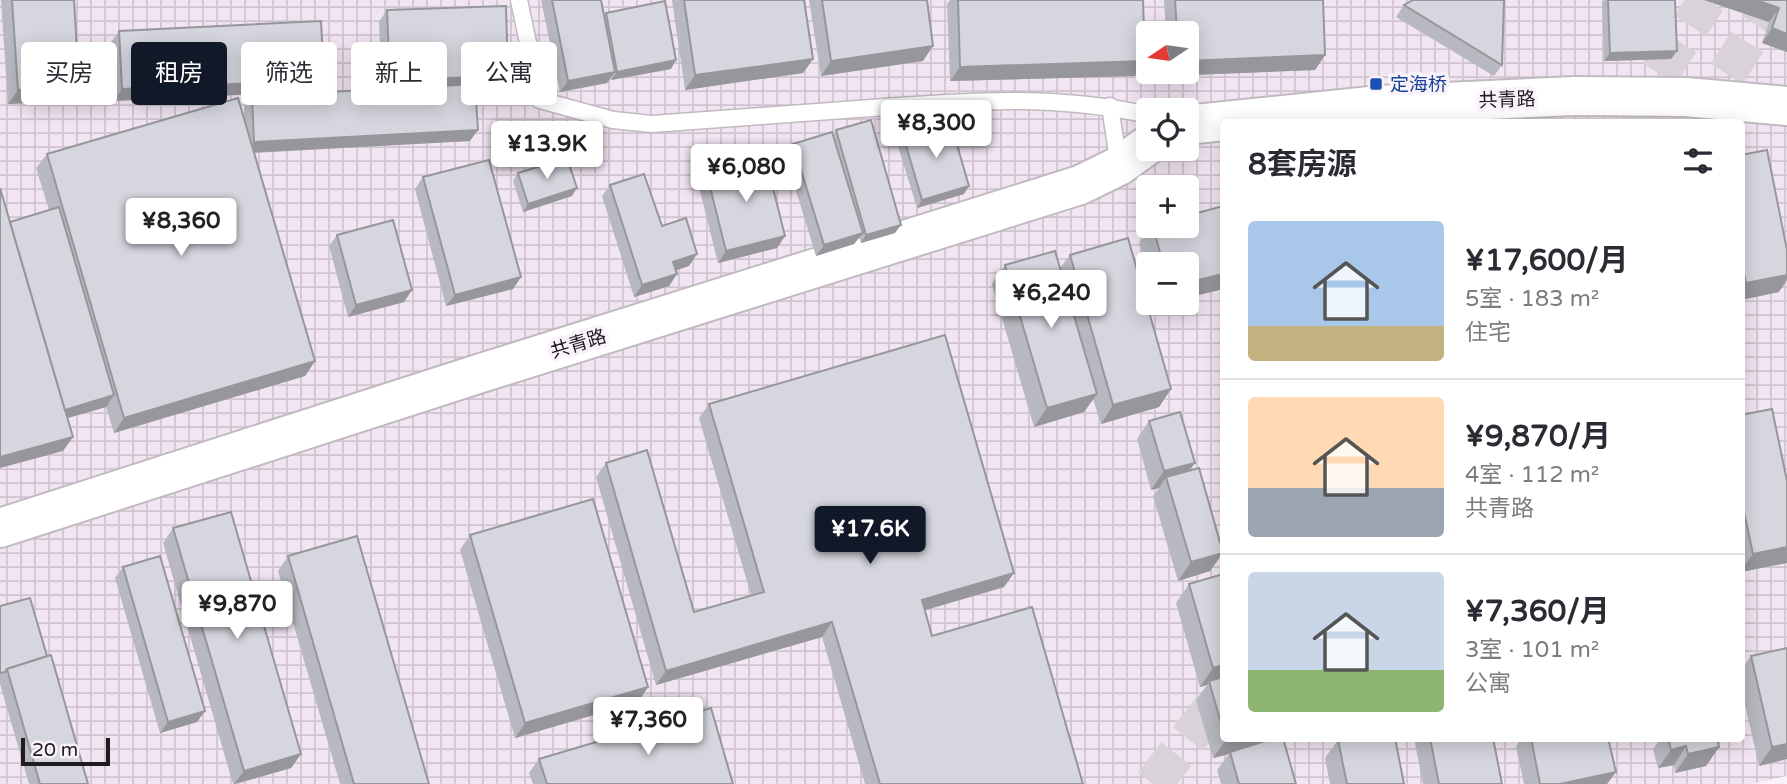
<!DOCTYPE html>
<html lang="zh">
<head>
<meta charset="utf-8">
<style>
  body { margin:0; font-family:"Varela Round","Noto Sans SC",sans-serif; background:#f7f7f7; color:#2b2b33; height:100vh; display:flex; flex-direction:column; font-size:26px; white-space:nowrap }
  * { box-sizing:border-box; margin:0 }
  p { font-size:23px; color:#7c7c81 }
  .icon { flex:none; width:38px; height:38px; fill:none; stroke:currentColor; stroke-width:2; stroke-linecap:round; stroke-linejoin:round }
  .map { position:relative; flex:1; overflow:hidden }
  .drawer { position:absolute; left:1220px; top:119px; width:525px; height:623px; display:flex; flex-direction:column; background:#fff; border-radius:7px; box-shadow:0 4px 18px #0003 }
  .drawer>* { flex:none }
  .banner { position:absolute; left:21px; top:42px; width:665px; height:63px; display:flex; gap:14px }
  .needle { width:46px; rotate:257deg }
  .buttons { position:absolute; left:1136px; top:21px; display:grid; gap:14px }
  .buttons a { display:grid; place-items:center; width:63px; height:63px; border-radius:7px; background:#fff; box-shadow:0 4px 18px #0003; font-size:35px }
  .scale { position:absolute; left:21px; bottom:18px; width:89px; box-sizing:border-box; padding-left:7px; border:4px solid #1f1c1f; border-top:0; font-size:19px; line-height:24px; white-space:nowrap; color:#1f1c1f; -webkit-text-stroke:5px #faf2fa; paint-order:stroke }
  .price { position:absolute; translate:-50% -60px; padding:0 16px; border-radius:7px; background:#fff; color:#222; font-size:23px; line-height:46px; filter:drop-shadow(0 2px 4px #0008) }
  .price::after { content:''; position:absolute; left:50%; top:42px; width:21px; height:16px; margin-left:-10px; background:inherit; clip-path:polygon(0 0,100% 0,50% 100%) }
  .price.current { background:#111827; color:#fff }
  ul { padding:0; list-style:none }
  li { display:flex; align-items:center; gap:21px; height:175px; padding:0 28px }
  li+li { border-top:2px solid #e1e1e2 }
  li span { display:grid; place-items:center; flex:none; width:196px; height:140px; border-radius:7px; color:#555 }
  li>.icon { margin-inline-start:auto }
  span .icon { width:84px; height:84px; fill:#fffc; stroke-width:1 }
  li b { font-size:30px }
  h2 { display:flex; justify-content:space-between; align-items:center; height:84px; padding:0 28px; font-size:30px }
  .chip { padding:0 24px; border-radius:7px; background:#fff; box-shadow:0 4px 18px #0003; font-size:24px; line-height:63px }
  .chip.current { background:#111827; color:#fff }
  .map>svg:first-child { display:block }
</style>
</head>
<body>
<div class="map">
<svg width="1787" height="784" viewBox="0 0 1787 784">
  <defs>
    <pattern id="industrial-grid" width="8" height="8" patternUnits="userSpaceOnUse" patternTransform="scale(1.75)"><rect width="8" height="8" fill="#f2e5f2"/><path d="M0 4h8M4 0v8" fill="none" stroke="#cfc4cf"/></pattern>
  </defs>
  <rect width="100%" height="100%" fill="#faf2fa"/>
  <path fill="url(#industrial-grid)" fill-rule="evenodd" d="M0,0H1787V776L1751,784H0ZM1148,33H1186V72H1148ZM1148,110H1186V149H1148ZM1223,122H1741V738H1223ZM1148,187H1186V226H1148ZM1148,264H1186V303H1148Z"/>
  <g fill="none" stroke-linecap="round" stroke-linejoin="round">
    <g stroke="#d9d2d9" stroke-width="38" stroke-dasharray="38 19" stroke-linecap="butt">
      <polyline points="1629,122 1707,0"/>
      <polyline points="1696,122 1774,0"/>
      <polyline points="1153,784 1223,694"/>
    </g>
    <defs>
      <g id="service">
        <path d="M519,0L540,100L613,120L652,124C725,119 798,113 871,108C964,101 1056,94 1148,115"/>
        <polyline points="1110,106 1119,166"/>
      </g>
      <g id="tertiary">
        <polyline points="1186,125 1380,105 1574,96 1686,97 1787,106"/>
        <polyline points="0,528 478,374 1080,185 1119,166 1148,145"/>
      </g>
    </defs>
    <use href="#service" stroke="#c1bac1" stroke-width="19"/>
    <use href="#tertiary" stroke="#c1bac1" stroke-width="42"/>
    <use href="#service" stroke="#fff" stroke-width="16"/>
    <use href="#tertiary" stroke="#fff" stroke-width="38"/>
  </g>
  <g fill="#b8b8c0">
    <polygon points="1,0 74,0 69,101 8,104"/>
    <polygon points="541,0 601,0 604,15 606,13 671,69 611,80 611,78 607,83 560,92"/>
    <polygon points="672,0 804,0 813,59 803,73 685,90"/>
    <polygon points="809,0 927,0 923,61 821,76"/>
    <polygon points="950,0 1143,0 1135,76 950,81 947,4"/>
    <polygon points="1164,0 1323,0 1325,55 1315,70 1168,76 1168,72 1186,72 1186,33 1166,33"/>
    <polygon points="1604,0 1675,0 1677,51 1671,59 1604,61 1602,3"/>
    <polygon points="1704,0 1787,0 1787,52 1762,43 1769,22"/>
    <polygon points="1404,5 1502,65 1494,76 1396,17"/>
    <polygon points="387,10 508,76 500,87 475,88 470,141 254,153 315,361 305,376 114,433 106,407 67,418 63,451 10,222 49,210 36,168 47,154 244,121 244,107 252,96 382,89 379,22"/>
    <polygon points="119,31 316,91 114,101 111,42"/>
    <polygon points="836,130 895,233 861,243 859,237 854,244 816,256 785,155 793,144 833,135"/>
    <polygon points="903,135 964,194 917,208 897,143"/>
    <polygon points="1741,155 1779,292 1741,300"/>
    <polygon points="706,171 785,236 777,248 718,263 698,183"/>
    <polygon points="518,173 572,196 523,212 513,181"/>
    <polygon points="423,177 521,277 513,289 446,306 415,189"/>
    <polygon points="610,185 662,226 689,266 675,270 677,274 669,286 634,297 602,196"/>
    <polygon points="1223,206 1223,289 1186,298 1186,264 1148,264 1148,275 1139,243 1152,226 1186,226"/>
    <polygon points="337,235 412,290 404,302 348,317 329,246"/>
    <polygon points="1070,255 1171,389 1159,407 1101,424 1093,399 1084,412 1034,427 992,284 1005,265 1060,268"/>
    <polygon points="709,404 1004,587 925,610 932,636 1083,784 865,784 822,637 656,685 596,477 606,463 694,612 751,595 699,418"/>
    <polygon points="1741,415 1787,481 1787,563 1741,572"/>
    <polygon points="1149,421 1189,471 1210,571 1178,581 1153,496 1159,488 1151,490 1137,439"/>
    <polygon points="173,528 301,754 291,768 237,784 233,784 163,543"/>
    <polygon points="470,535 648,687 638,702 515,738 460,550"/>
    <polygon points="288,556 429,784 340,784 278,571"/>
    <polygon points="123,567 205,711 197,722 160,733 115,578"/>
    <polygon points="1223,574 1223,738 1272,738 1272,739 1296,784 1221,784 1217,770 1229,754 1213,758 1196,700 1207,685 1200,687 1176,603 1189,584"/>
    <polygon points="0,606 47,656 88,784 29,784 0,684"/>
    <polygon points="1787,648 1787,759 1759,766 1741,687 1741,670 1751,656"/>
    <polygon points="1414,738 1493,738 1502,784 1423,784"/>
    <polygon points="1521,738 1608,738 1616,772 1607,784 1524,784 1516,747"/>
    <polygon points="1659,738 1723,738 1718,745 1719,747 1706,766 1675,773 1674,765 1658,768 1653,749 1659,741"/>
    <polygon points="1338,740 1404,784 1330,784 1325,758"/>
    <polygon points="539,759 733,784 533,784 529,773"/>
  </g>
  <g fill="#96969c">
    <polygon points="1704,0 1756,0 1779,8 1769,22"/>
    <polygon points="1772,28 1787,34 1787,52 1762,43"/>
    <polygon points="933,46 923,61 821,76 831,61"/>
    <polygon points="1677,51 1671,59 1604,61 1610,53"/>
    <polygon points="1325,55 1315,70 1168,76 1171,72 1186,72 1186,61"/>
    <polygon points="813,59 803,73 685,90 695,75"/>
    <polygon points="676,60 671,69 611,80 617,72"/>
    <polygon points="1145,61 1135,76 950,81 960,67"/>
    <polygon points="615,72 607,83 560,92 568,81"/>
    <polygon points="508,76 500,87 382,92 390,80"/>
    <polygon points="324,80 316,91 114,101 122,89"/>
    <polygon points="79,87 69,101 8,104 18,90"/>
    <polygon points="478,130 470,141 246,153 254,142"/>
    <polygon points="969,186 964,194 917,208 922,200"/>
    <polygon points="577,188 572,196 523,212 528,204"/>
    <polygon points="901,225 895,233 861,243 866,235"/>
    <polygon points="863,233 854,244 816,256 824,245"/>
    <polygon points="785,236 777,248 718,263 726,251"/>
    <polygon points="697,254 689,266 665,274 673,262"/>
    <polygon points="677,274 669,286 634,297 642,285"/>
    <polygon points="1223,274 1223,289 1186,298 1186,283"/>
    <polygon points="1787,275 1787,280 1779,292 1741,300 1741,290 1746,283"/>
    <polygon points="521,277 513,289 446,306 455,295"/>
    <polygon points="412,290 404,302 348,317 356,305"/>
    <polygon points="1159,303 1170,303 1157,306"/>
    <polygon points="315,361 305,376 114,433 124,418"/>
    <polygon points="1171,389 1159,407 1101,424 1113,405"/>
    <polygon points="1097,394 1084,412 1034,427 1047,408"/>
    <polygon points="114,395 106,407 54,422 63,411"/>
    <polygon points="73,437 63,451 0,468 0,457"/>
    <polygon points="1195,463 1182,481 1166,477 1159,488 1151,490 1164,471"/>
    <polygon points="1787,547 1787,563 1741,572 1741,570 1753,554"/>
    <polygon points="1223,553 1210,571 1178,581 1191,562"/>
    <polygon points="1014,573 1004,587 912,614 922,600"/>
    <polygon points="832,622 822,637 656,685 666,671"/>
    <polygon points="1223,665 1223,680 1209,681 1207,685 1200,687 1213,668"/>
    <polygon points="648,687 638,702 515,738 525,723"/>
    <polygon points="205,711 197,722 160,733 168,722"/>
    <polygon points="1230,738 1272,738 1270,741 1230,752 1229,754 1213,758 1226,740"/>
    <polygon points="1715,738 1723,738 1716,748 1719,747 1706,766 1675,773 1688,754"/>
    <polygon points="1787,744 1787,759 1759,766 1772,747"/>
    <polygon points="1686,746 1674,765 1658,768 1671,750"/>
    <polygon points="301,754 291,768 234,784 244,771"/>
    <polygon points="1616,772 1607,784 1560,784"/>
  </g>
  <g fill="#d6d6df" stroke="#96969c" stroke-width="2">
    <polygon points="12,0 74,0 79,87 18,90"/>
    <polygon points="552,0 601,0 615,72 568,81"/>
    <polygon points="684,0 804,0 813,59 695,75"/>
    <polygon points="822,0 927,0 933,46 831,61"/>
    <polygon points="958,0 1143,0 1145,61 960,67"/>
    <polygon points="1175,0 1323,0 1325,55 1186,61 1186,33 1177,33"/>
    <polygon points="1413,0 1504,0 1502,65 1404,5"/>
    <polygon points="1608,0 1675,0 1677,51 1610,53"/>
    <polygon points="1756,0 1787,0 1787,34 1772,28 1779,8"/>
    <polygon points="665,1 676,60 617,72 606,13"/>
    <polygon points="506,6 508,76 390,80 387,10"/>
    <polygon points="321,21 324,80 122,89 119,31"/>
    <polygon points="475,84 478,130 254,142 252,96"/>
    <polygon points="238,98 315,361 124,418 47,154"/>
    <polygon points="871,120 901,225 866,235 836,130"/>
    <polygon points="950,121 969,186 922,200 903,135"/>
    <polygon points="832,132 863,233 824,245 793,144"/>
    <polygon points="1767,150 1787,250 1787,275 1746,283 1741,259 1741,155"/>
    <polygon points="765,156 785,236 726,251 706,171"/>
    <polygon points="567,158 577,188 528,204 518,173"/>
    <polygon points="489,160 521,277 455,295 423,177"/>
    <polygon points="644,174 662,226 686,218 697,254 673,262 677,274 642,285 610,185"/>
    <polygon points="0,188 73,437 0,457"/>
    <polygon points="1223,206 1223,274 1186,283 1186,264 1163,264 1153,226 1186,226 1186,216"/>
    <polygon points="59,207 114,395 65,410 10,222"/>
    <polygon points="393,220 412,290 356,305 337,235"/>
    <polygon points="1128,238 1171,389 1113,405 1070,255"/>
    <polygon points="1055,251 1097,394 1047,408 1005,265"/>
    <polygon points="945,335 1014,573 922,600 932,636 1032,607 1083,784 880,784 832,622 666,671 606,463 647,450 694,612 764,592 709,404"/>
    <polygon points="1772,409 1787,481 1787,547 1753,554 1741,498 1741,415"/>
    <polygon points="1180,412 1195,463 1164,471 1149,421"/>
    <polygon points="1199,468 1223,553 1191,562 1166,477"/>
    <polygon points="593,499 648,687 525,723 470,535"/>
    <polygon points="231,512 301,754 244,771 173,528"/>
    <polygon points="357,536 429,784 354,784 288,556"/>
    <polygon points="160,556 205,711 168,722 123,567"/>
    <polygon points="1223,574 1223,665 1213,668 1189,584"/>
    <polygon points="30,598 47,656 7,669 5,672 0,673 0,606"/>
    <polygon points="1787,648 1787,744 1772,747 1751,656"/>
    <polygon points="51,655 88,784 40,784 7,669"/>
    <polygon points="1223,677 1223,730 1209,681"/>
    <polygon points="711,708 733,784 547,784 539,759"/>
    <polygon points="1275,738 1283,738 1296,784 1239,784 1230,752"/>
    <polygon points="1343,738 1395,738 1404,784 1347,784 1338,740"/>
    <polygon points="1430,738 1493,738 1502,784 1439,784"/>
    <polygon points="1531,738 1608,738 1616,772 1560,784 1540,784"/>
    <polygon points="1668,738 1717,738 1719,747 1688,754 1686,746 1671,750"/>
  </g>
  <rect fill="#1a4fb4" stroke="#faf2fa" stroke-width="2.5" x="1369" y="77" width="14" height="14" rx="3.5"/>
  <g text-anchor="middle" stroke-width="7" stroke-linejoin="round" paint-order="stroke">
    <g font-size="19" fill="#164399" stroke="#faf2fa" text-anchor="start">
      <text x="1390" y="91">定海桥</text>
    </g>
    <g font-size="19" fill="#1f1c1f" stroke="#faf2fa">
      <text transform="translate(1507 99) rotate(-2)" y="7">共青路</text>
      <text transform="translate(578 343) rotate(-17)" y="7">共青路</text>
    </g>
  </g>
</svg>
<div class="buttons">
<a><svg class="needle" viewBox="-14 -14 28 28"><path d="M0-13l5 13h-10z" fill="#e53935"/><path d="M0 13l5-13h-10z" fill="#7c7c81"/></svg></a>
<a><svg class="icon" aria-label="locate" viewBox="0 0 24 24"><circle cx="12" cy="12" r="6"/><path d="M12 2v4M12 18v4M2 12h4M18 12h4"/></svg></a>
<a>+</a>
<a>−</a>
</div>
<div class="scale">20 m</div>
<b class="price" style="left:936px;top:160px">¥8,300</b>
<b class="price" style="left:547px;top:181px">¥13.9K</b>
<b class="price" style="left:746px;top:204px">¥6,080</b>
<b class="price" style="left:181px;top:258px">¥8,360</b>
<b class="price" style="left:1051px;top:330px">¥6,240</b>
<b class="price current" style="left:870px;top:566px">¥17.6K</b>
<b class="price" style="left:237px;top:641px">¥9,870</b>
<b class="price" style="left:648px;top:757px">¥7,360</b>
<div class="banner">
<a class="chip">买房</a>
<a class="chip current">租房</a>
<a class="chip">筛选</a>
<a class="chip">新上</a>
<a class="chip">公寓</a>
</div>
<section class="drawer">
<h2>8套房源<svg class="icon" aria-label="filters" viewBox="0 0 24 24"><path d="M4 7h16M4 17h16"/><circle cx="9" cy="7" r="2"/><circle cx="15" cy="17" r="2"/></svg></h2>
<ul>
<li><span style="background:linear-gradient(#a9c7e8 75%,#c2b280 0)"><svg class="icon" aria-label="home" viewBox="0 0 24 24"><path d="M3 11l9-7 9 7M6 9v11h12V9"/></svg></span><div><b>¥17,600/月</b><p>5室 · 183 m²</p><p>住宅</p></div></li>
<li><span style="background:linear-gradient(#ffd9b3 65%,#9aa5b1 0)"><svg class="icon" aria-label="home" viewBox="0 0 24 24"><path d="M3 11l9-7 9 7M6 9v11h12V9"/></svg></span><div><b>¥9,870/月</b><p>4室 · 112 m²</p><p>共青路</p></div></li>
<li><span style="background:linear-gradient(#c9d6e8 70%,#8fb573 0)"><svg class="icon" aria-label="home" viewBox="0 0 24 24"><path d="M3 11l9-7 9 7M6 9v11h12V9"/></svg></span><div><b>¥7,360/月</b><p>3室 · 101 m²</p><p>公寓</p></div></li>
</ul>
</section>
</div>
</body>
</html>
